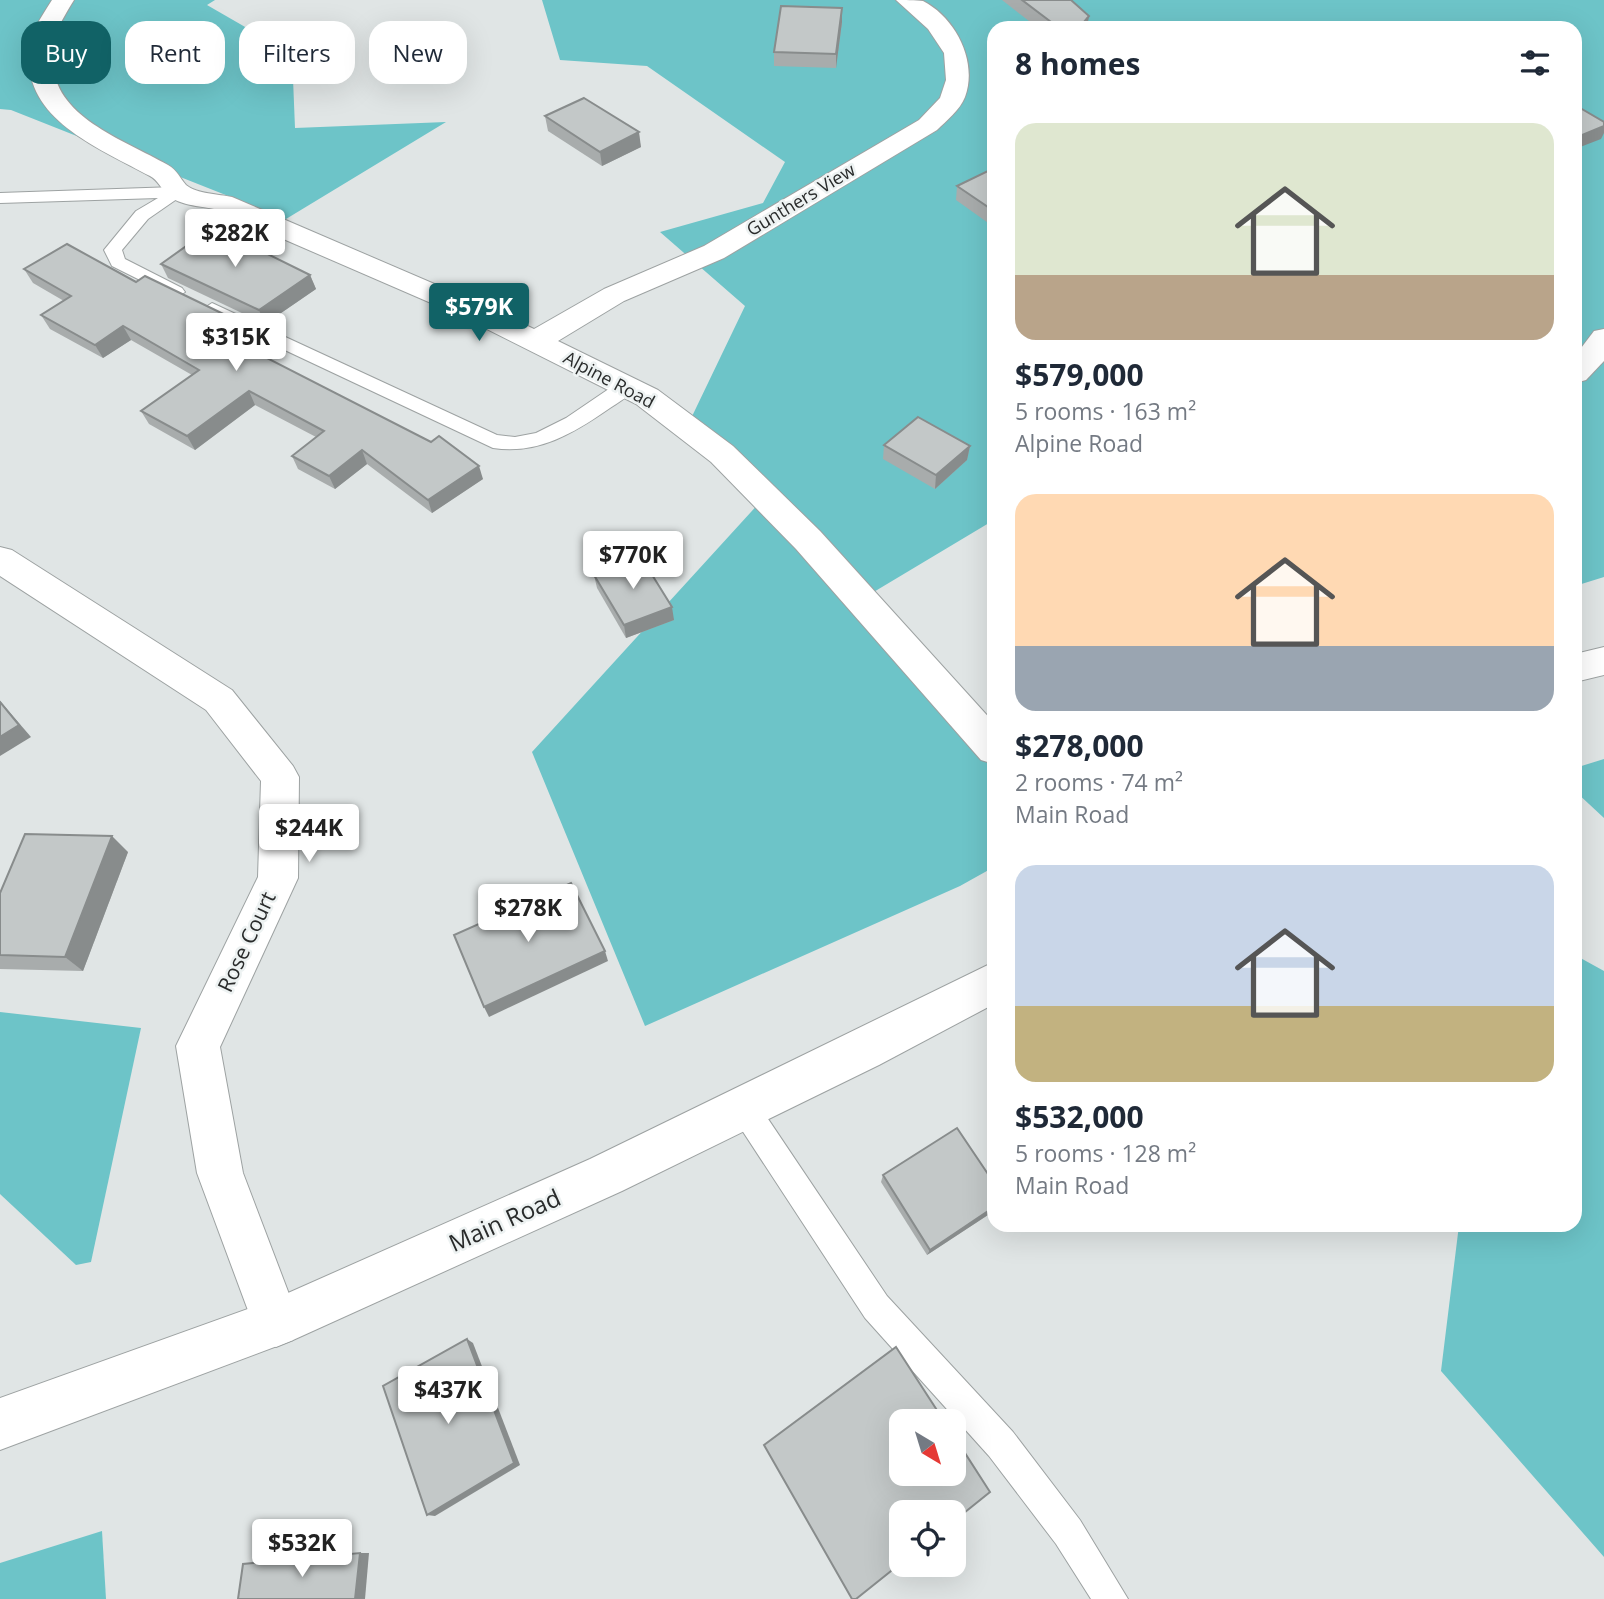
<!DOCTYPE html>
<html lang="en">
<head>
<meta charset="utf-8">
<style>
  body { margin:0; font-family:"Open Sans",sans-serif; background:#f2f2f3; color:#1f2937; height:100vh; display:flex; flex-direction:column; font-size:26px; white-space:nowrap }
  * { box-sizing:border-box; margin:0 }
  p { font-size:23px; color:#747a83 }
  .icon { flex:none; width:38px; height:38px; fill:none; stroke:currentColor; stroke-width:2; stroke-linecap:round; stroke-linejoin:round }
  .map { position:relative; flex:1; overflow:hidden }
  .side { position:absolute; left:987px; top:21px; width:595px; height:1211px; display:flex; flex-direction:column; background:#fff; border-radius:21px; box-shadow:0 7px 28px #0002 }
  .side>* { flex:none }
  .top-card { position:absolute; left:21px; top:21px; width:665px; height:63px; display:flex; gap:14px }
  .needle { width:46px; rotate:142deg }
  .tools { position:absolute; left:889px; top:1409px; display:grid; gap:14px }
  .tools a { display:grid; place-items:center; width:77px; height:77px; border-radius:14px; background:#fff; box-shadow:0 7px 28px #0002; font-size:35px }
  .price { position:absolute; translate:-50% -60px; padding:0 16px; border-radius:7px; background:#fff; color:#222; font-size:23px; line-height:46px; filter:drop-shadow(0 2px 4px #0008) }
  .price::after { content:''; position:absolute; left:50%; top:42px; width:21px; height:16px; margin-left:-10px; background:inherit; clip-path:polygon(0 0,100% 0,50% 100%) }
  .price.current { background:#116266; color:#fff }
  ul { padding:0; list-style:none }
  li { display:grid; align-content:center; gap:14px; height:371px; padding:0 28px }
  li span { display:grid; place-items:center; height:217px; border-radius:21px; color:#555 }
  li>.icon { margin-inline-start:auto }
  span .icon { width:126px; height:126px; fill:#fffc; stroke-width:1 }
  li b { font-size:30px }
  h2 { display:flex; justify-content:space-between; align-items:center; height:84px; padding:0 28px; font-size:30px }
  .pill { padding:0 24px; border-radius:21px; background:#fff; box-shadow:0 7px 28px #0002; font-size:24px; line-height:63px }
  .pill.current { background:#116266; color:#fff }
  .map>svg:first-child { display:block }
</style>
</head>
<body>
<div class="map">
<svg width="1604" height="1599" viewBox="0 0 1604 1599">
  <rect width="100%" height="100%" fill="#e0e5e5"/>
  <g fill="#6dc4c8">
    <polygon points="0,0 215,0 207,5 292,54 295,128 446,122 286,219 11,110 0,109"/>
    <polygon points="542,0 1604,0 1604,577 1575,586 1575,28 994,28 994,520 862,599 994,751 994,867 960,886 645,1026 532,752 761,501 684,433 745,306 660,232 763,203 785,162 647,66 560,60"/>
    <polygon points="1604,759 1604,818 1575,791 1575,768"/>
    <polygon points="1575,955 1604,971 1604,1557 1441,1371 1459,1225 1575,1225"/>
    <polygon points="0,1012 141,1028 91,1262 76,1265 0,1194"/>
    <polygon points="102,1531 106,1599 0,1599 0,1563"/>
  </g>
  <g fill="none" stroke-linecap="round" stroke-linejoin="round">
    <defs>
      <g id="service">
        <polygon points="175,187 185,188 187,192 148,219 122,250 125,259 182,288 185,292 176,298 112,266 104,250 136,211 158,198 0,203 0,193"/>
        <path d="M212,303L497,435L515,437L536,433L566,418L619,382H633L636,387C630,396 619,402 610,408C574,433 538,455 493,448L206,313L203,309Z"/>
        <polygon points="744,1094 754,1098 887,1296 1013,1432 1080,1520 1128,1599 1091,1599 1056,1544 989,1456 865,1318 734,1118 730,1108 734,1098"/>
      </g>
      <g id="minor">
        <path d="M52,0H74C68,10 60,22 57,33C33,111 116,135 168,165C177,170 180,178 186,185C197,194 219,194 232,197L481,304L534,329L604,289L704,246L919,120L940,98L946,80L944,53L928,29L896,0C904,0 916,0 923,1C956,18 978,62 965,97C960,110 946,121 937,130L724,258L624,301L558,341L658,390L733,446L820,531L994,723V764L981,760L796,549L711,462L636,404L461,316L214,209C200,206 178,205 168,195C161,189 158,180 150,176C95,146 8,113 34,33C37,22 46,10 52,0Z"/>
        <polygon points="1604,329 1604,361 1586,380 1575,383 1575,356 1594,331"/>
        <polygon points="0,547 12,550 232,690 293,766 299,777 298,878 220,1047 243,1173 300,1323 293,1340 276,1347 259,1340 197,1173 176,1046 258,877 261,781 206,710 0,576"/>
      </g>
      <g id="primary">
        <polygon points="1604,647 1604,675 1575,682 1575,654"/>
        <polygon points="994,962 994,1004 879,1065 622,1191 293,1340 0,1450 0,1398 270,1301 590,1159"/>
      </g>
    </defs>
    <use href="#service" stroke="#9da2a2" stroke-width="2"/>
    <use href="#minor" stroke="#9da2a2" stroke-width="2"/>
    <use href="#primary" stroke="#9da2a2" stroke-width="2"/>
    <use href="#service" fill="#fff" fill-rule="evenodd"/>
    <use href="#minor" fill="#fff" fill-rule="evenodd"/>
    <use href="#primary" fill="#fff" fill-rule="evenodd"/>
  </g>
  <g fill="#a8acac">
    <polygon points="1002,0 1071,0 1087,28 1038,28"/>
    <polygon points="842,22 836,68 774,66 774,52"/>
    <polygon points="545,116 641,147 602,166 548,131"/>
    <polygon points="994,168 994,224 991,225 956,200 957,186"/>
    <polygon points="161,264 310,275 316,289 265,324 168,278"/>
    <polygon points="24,269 136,282 242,323 248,336 239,343 483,479 432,513 367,464 335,489 298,469 292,456 316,437 255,405 195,450 149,424 141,411 192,375 131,340 103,358 50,329 41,315 64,301 33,283"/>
    <polygon points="884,445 970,446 967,460 935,489 883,459"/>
    <polygon points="594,575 674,620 626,638 597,588"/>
    <polygon points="128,852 83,971 0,969 0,893"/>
    <polygon points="883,1175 994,1183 994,1211 927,1255 881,1182"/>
  </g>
  <g fill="#888c8c">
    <polygon points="842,8 842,22 836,68 836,54"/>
    <polygon points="1089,16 1087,28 1079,28"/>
    <polygon points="1604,126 1604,133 1601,139 1575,149 1575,138"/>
    <polygon points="639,132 641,147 602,166 600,152"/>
    <polygon points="994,210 994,224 991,225 994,211"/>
    <polygon points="310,275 316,289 265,324 259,310"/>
    <polygon points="242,323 248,336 231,349 224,336"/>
    <polygon points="123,326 131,340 103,358 95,345"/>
    <polygon points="249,391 255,405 195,450 187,436"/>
    <polygon points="970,446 967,460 935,489 936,475"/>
    <polygon points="362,450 367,464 335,489 329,476"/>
    <polygon points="479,466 483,479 432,513 428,500"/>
    <polygon points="672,607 674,620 626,638 624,625"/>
    <polygon points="0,701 31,737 0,756"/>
    <polygon points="112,836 128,852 83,971 65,957"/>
    <polygon points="605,951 608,961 489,1017 484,1007"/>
    <polygon points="994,1207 994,1211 927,1255 930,1250"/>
    <polygon points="467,1339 473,1343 520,1465 435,1516 427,1515"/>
    <polygon points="360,1553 369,1553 365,1599 355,1599"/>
  </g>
  <g fill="#c3c8c8" stroke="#888c8c" stroke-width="2">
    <polygon points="1022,0 1071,0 1089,16 1079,28 1059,28"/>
    <polygon points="781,6 842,8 836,54 774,52"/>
    <polygon points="584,98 639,132 600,152 545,116"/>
    <polygon points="1575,105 1604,122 1604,126 1575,138"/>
    <polygon points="994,168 994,211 957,186"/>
    <polygon points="213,227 310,275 259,310 161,264"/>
    <polygon points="67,244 136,282 145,276 242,323 224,336 431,442 439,436 479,466 428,500 362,450 329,476 292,456 324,431 249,391 187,436 141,411 199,370 123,326 95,345 41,315 71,296 24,269"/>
    <polygon points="918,417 970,446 936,475 884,445"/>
    <polygon points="641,557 672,607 624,625 594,575"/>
    <polygon points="0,702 19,725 0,737"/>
    <polygon points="25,834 112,836 65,957 0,955 0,893"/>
    <polygon points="571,883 605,951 484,1007 454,935"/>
    <polygon points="957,1128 994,1183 994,1207 930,1250 883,1175"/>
    <polygon points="467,1339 514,1463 427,1515 383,1386"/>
    <polygon points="896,1347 944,1421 901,1421 901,1474 954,1474 954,1436 990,1492 954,1521 954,1512 901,1512 901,1563 856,1599 852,1599 764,1445"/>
    <polygon points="360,1553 355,1599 238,1599 243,1564"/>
  </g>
  <g text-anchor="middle" stroke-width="5" stroke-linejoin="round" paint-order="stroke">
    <g font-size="18" fill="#292b2b" stroke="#edf2f2">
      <text transform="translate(801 200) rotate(-31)" y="6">Gunthers View</text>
      <text transform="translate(609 380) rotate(28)" y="6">Alpine Road</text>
    </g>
    <g font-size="21" fill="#292b2b" stroke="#edf2f2">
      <text transform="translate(247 942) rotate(-65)" y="7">Rose Court</text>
    </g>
    <g font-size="24" fill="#292b2b" stroke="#edf2f2">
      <text transform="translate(505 1221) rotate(-24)" y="8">Main Road</text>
    </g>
  </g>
</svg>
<div class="tools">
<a><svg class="needle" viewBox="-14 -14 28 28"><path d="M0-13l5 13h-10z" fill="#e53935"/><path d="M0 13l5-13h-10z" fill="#747a83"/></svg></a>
<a><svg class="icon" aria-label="locate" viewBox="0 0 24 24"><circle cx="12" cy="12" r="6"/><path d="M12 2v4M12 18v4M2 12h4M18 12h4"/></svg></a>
</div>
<b class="price" style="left:235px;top:269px">$282K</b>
<b class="price current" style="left:479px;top:343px">$579K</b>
<b class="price" style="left:236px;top:373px">$315K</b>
<b class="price" style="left:633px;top:591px">$770K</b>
<b class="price" style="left:309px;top:864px">$244K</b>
<b class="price" style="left:528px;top:944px">$278K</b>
<b class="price" style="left:448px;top:1426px">$437K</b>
<b class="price" style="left:302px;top:1579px">$532K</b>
<div class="top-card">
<a class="pill current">Buy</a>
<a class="pill">Rent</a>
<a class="pill">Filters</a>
<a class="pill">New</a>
</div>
<section class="side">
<h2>8 homes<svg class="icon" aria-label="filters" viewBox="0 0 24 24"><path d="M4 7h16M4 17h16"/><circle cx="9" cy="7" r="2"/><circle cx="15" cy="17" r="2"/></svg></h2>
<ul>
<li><span style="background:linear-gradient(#dfe7d0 70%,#b9a48a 0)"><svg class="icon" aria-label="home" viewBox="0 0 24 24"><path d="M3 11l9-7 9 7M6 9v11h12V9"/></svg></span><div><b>$579,000</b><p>5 rooms · 163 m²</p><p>Alpine Road</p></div></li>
<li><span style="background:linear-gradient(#ffd9b3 70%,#9aa5b1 0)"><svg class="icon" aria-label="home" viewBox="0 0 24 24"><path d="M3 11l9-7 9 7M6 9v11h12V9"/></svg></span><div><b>$278,000</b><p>2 rooms · 74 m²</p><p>Main Road</p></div></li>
<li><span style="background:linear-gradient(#c9d6e8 65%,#c2b280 0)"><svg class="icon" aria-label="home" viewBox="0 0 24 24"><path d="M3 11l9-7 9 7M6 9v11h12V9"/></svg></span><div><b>$532,000</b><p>5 rooms · 128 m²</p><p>Main Road</p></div></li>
</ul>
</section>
</div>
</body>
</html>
